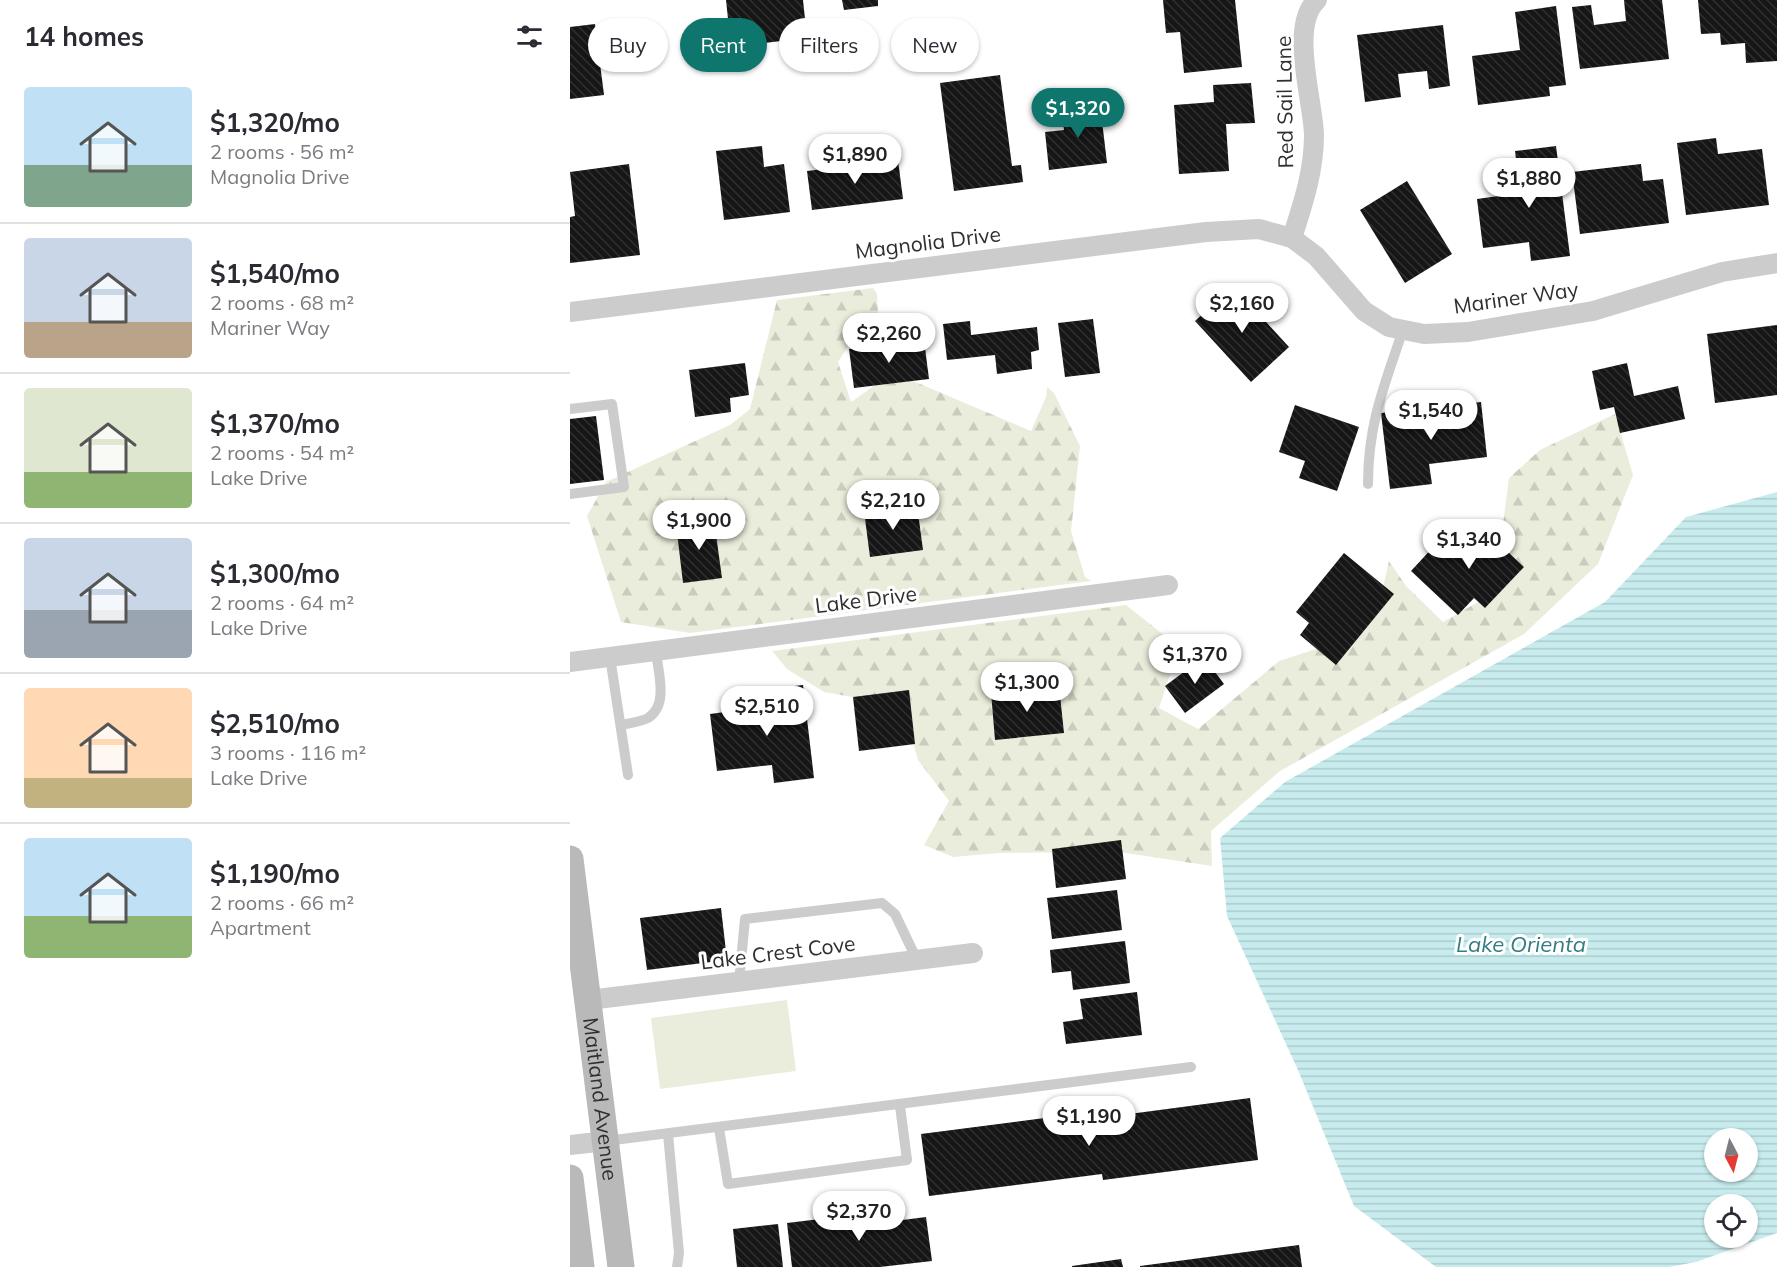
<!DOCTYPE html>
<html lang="en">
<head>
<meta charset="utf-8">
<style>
  body { margin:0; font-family:Mulish,sans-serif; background:#f2f2f3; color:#2b2b33; height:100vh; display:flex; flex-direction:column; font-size:22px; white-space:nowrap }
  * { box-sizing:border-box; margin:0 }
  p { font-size:20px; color:#7c7c81 }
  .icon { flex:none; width:33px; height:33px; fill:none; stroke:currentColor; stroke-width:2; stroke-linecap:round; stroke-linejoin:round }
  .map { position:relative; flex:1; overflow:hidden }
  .panel { display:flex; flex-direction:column; background:#fff; width:570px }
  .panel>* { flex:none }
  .guide { position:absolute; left:18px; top:18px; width:570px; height:54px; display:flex; gap:12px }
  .needle { width:39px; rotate:173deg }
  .controls { position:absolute; left:1134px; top:1128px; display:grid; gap:12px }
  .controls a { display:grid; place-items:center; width:54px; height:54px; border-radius:50%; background:#fff; box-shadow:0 2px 4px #0004; font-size:30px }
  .price { position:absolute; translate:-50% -51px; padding:0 14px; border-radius:21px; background:#fff; color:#222; font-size:20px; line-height:39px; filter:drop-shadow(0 2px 3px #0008) }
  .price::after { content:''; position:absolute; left:50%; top:36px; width:18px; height:14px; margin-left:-9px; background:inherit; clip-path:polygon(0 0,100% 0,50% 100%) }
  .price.active { background:#0f766e; color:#fff }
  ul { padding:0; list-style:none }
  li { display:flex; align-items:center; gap:18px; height:150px; padding:0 24px }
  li+li { border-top:2px solid #e1e1e2 }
  li span { display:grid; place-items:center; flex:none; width:168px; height:120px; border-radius:6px; color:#555 }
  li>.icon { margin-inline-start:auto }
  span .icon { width:72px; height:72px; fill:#fffc; stroke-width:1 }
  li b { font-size:26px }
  h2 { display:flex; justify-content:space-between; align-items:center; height:72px; padding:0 24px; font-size:26px }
  .pill { padding:0 21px; border-radius:27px; background:#fff; box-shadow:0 2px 4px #0004; font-size:21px; line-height:54px }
  .pill.active { background:#0f766e; color:#fff }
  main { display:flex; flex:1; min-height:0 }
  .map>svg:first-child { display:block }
</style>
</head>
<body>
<main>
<section class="panel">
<h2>14 homes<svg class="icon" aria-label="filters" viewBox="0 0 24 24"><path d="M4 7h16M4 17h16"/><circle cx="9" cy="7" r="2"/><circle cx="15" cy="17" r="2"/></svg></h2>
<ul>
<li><span style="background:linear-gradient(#bfe0f5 65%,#7fa58c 0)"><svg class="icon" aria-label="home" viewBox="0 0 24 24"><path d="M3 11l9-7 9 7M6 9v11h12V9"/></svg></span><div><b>$1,320/mo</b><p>2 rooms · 56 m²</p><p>Magnolia Drive</p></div></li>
<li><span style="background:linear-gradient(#c9d6e8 70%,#b9a48a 0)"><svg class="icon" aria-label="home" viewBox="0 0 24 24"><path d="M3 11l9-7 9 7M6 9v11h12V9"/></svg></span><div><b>$1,540/mo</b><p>2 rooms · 68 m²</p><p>Mariner Way</p></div></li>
<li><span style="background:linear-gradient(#dfe7d0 70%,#8fb573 0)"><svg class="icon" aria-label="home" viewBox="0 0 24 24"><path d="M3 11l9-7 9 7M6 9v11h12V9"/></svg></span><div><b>$1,370/mo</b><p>2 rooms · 54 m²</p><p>Lake Drive</p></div></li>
<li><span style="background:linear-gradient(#c9d6e8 60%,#9aa5b1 0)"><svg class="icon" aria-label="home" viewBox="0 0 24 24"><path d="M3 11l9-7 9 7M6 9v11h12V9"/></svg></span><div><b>$1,300/mo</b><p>2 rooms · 64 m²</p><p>Lake Drive</p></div></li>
<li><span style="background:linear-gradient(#ffd9b3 75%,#c2b280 0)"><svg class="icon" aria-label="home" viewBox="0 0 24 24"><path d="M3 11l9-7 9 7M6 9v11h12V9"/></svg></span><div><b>$2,510/mo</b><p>3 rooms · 116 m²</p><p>Lake Drive</p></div></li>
<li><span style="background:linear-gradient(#bfe0f5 65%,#8fb573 0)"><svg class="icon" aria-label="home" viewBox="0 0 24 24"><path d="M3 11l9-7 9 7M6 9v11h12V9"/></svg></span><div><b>$1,190/mo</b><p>2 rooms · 66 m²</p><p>Apartment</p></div></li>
</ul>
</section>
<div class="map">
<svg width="1207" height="1267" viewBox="0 0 1207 1267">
  <defs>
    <pattern id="forest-firs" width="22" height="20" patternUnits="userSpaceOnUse" patternTransform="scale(1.5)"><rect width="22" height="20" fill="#ebeddc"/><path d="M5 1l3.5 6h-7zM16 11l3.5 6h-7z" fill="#caccbd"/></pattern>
    <pattern id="water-rules" width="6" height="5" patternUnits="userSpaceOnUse" patternTransform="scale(1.5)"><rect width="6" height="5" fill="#c8ecee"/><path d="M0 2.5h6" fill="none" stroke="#accbcc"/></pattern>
    <pattern id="building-back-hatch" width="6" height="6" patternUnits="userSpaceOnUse" patternTransform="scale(1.5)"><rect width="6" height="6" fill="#161616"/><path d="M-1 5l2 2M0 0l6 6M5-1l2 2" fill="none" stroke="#303030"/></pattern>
  </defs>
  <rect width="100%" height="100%" fill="#fff"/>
  <g fill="url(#forest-firs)">
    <polygon points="303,288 307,294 308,315 280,343 268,362 281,402 311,381 329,375 461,431 476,397 477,387 484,393 510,446 501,531 515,577 521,581 120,633 51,622 17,516 36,482 160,425 180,409 207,300"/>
    <polygon points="1045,414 1063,475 1028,564 954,634 710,771 641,831 642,866 549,852 430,853 383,857 354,845 379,801 348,760 341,735 326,713 282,697 254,692 217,669 202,651 556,605 609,647 589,708 628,729 709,661 789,635 811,596 819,561 836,586 873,622 924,593 939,478 970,450"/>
  </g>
  <polygon fill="#ebeddc" points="217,1000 226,1071 90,1089 81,1018"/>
  <path fill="url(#water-rules)" fill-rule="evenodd" d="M1207,492V1233L1126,1262L1099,1267H866L784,1206L728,1070L657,916L650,838L715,782L1035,602L1116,517ZM1144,1138H1178V1172H1144ZM1144,1204H1178V1238H1144Z"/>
  <g fill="url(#building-back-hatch)">
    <polygon points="156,0 233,0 237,38 161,47"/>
    <polygon points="272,0 308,0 308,6 274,10"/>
    <polygon points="593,0 665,0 672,67 614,73 610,32 596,33"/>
    <polygon points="1054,0 1092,0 1099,59 1010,69 1002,7 1021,5 1024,25 1056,21"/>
    <polygon points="1128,0 1207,0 1207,61 1176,63 1175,43 1151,45 1150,33 1131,34"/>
    <polygon points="986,6 996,85 979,87 980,96 908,105 902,56 950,50 945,12"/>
    <polygon points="25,24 34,95 0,99 0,27"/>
    <polygon points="873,25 880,86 859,89 857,71 828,74 831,97 795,102 787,35"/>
    <polygon points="430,75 442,166 451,165 453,182 384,191 370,83"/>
    <polygon points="681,83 685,123 656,124 659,171 609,174 604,105 644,102 643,85"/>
    <polygon points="530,104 537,163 479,170 475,132 494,130 491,109"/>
    <polygon points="1146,138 1148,154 1192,149 1199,205 1116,215 1107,143"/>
    <polygon points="192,146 194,167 214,164 220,212 154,220 146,151"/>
    <polygon points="986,146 1000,256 961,261 959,242 913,248 907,199 950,193 945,151"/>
    <polygon points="328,160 333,199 242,210 237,171"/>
    <polygon points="59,164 70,255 0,263 0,217 5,216 0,172"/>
    <polygon points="1071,164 1073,181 1093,179 1099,223 1010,234 1002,172"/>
    <polygon points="837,181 882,254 835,283 790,210"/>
    <polygon points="663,286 719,347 681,382 625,321"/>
    <polygon points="523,319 530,373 495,377 488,323"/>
    <polygon points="400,321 401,335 467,327 469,350 461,352 462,369 427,374 425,355 377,360 373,324"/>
    <polygon points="1207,325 1207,395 1145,403 1137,334"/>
    <polygon points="354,340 359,379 284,388 279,349"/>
    <polygon points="175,363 179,395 160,398 161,412 125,417 119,370"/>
    <polygon points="1057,363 1064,396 1108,386 1115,419 1050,433 1044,407 1030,410 1022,371"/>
    <polygon points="911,402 917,457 859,464 862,484 820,489 811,413"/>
    <polygon points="725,405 789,427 767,491 729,478 735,461 709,452"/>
    <polygon points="26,416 34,480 0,484 0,419"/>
    <polygon points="347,505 353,550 300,557 294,511"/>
    <polygon points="144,520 152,578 113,583 106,524"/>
    <polygon points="907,523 954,567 915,608 904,598 888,615 841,571 865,545 876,555"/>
    <polygon points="774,553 824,594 766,665 730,635 739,623 726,612"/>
    <polygon points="634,657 654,684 615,713 595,686"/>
    <polygon points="233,685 244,778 204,783 202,765 147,771 140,714 200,706 198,689"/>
    <polygon points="489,686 494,733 425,740 421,692"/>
    <polygon points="339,690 345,744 289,751 283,697"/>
    <polygon points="551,840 556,879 486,888 482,849"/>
    <polygon points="547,890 552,930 482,939 477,898"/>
    <polygon points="151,908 157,960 77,970 70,918"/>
    <polygon points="555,941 560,983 503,990 501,971 482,973 480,950"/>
    <polygon points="567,992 572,1035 496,1044 493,1022 513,1019 510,999"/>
    <polygon points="680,1098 688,1160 533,1180 532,1174 359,1196 351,1134 528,1111 529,1118"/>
    <polygon points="316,1211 317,1222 356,1217 362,1261 310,1267 222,1267 217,1223"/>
    <polygon points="208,1224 213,1267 167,1267 163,1229"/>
    <polygon points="729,1245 732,1267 570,1267 570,1266"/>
    <polygon points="551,1259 553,1267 502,1267 502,1266"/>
  </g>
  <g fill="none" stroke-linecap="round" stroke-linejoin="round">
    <g stroke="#ccc" stroke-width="10">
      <polyline points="0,409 42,404 54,487 0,494"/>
      <path d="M798,484C798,424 814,386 833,330"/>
      <polyline points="40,657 58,775"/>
      <path d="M51,725C59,723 71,722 78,718C99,705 88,672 86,652"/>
      <polyline points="169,982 175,919 312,903 325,914 347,960"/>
      <polyline points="149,1128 158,1184 337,1160 330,1106"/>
      <polyline points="98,1134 109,1253 107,1267"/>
      <polyline points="36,1141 621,1067"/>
    </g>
    <g stroke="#ccc" stroke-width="20">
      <path d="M722,238C733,204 744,171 744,135C743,100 719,25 747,0"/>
      <polyline points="0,312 636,232 689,229 722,238 746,256 794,311 819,327 854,334 898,332 1023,311 1152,272 1207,263"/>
      <polyline points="0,662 598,585"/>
      <polyline points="19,1000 403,953"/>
      <polyline points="0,1145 36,1141"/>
    </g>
    <g stroke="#b9b9b9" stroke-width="27">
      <path id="s1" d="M0,859L51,1267"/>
      <polyline points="0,1178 11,1267"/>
    </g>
  </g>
  <g text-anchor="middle" stroke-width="6" stroke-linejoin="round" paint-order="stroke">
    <g font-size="21" fill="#2f2f2f" stroke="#fff">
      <text transform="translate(715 102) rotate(-91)" y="7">Red Sail Lane</text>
      <text transform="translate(358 243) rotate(-7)" y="7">Magnolia Drive</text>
      <text transform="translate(946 298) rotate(-8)" y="7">Mariner Way</text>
      <text transform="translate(296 600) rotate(-7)" y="7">Lake Drive</text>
      <text transform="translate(208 953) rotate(-7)" y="7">Lake Crest Cove</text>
      <text dy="7" stroke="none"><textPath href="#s1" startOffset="242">Maitland Avenue</textPath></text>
    </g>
    <g font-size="22" font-style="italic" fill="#327e82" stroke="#fff">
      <text x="951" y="952">Lake Orienta</text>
    </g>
  </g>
</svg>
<div class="controls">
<a><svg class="needle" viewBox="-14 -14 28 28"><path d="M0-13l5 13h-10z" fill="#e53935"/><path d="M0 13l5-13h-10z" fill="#7c7c81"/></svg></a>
<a><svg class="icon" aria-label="locate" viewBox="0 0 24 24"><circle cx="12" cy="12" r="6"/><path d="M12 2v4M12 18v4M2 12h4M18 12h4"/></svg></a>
</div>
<b class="price active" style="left:508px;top:139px">$1,320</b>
<b class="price" style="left:285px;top:185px">$1,890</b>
<b class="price" style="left:959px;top:209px">$1,880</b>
<b class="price" style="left:672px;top:334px">$2,160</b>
<b class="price" style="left:319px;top:364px">$2,260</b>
<b class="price" style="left:861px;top:441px">$1,540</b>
<b class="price" style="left:323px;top:531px">$2,210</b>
<b class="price" style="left:129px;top:551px">$1,900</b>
<b class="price" style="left:899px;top:570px">$1,340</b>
<b class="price" style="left:625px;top:685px">$1,370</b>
<b class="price" style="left:457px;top:713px">$1,300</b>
<b class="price" style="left:197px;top:737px">$2,510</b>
<b class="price" style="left:519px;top:1147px">$1,190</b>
<b class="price" style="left:289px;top:1242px">$2,370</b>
<div class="guide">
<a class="pill">Buy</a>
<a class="pill active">Rent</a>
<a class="pill">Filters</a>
<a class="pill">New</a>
</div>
</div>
</main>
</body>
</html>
